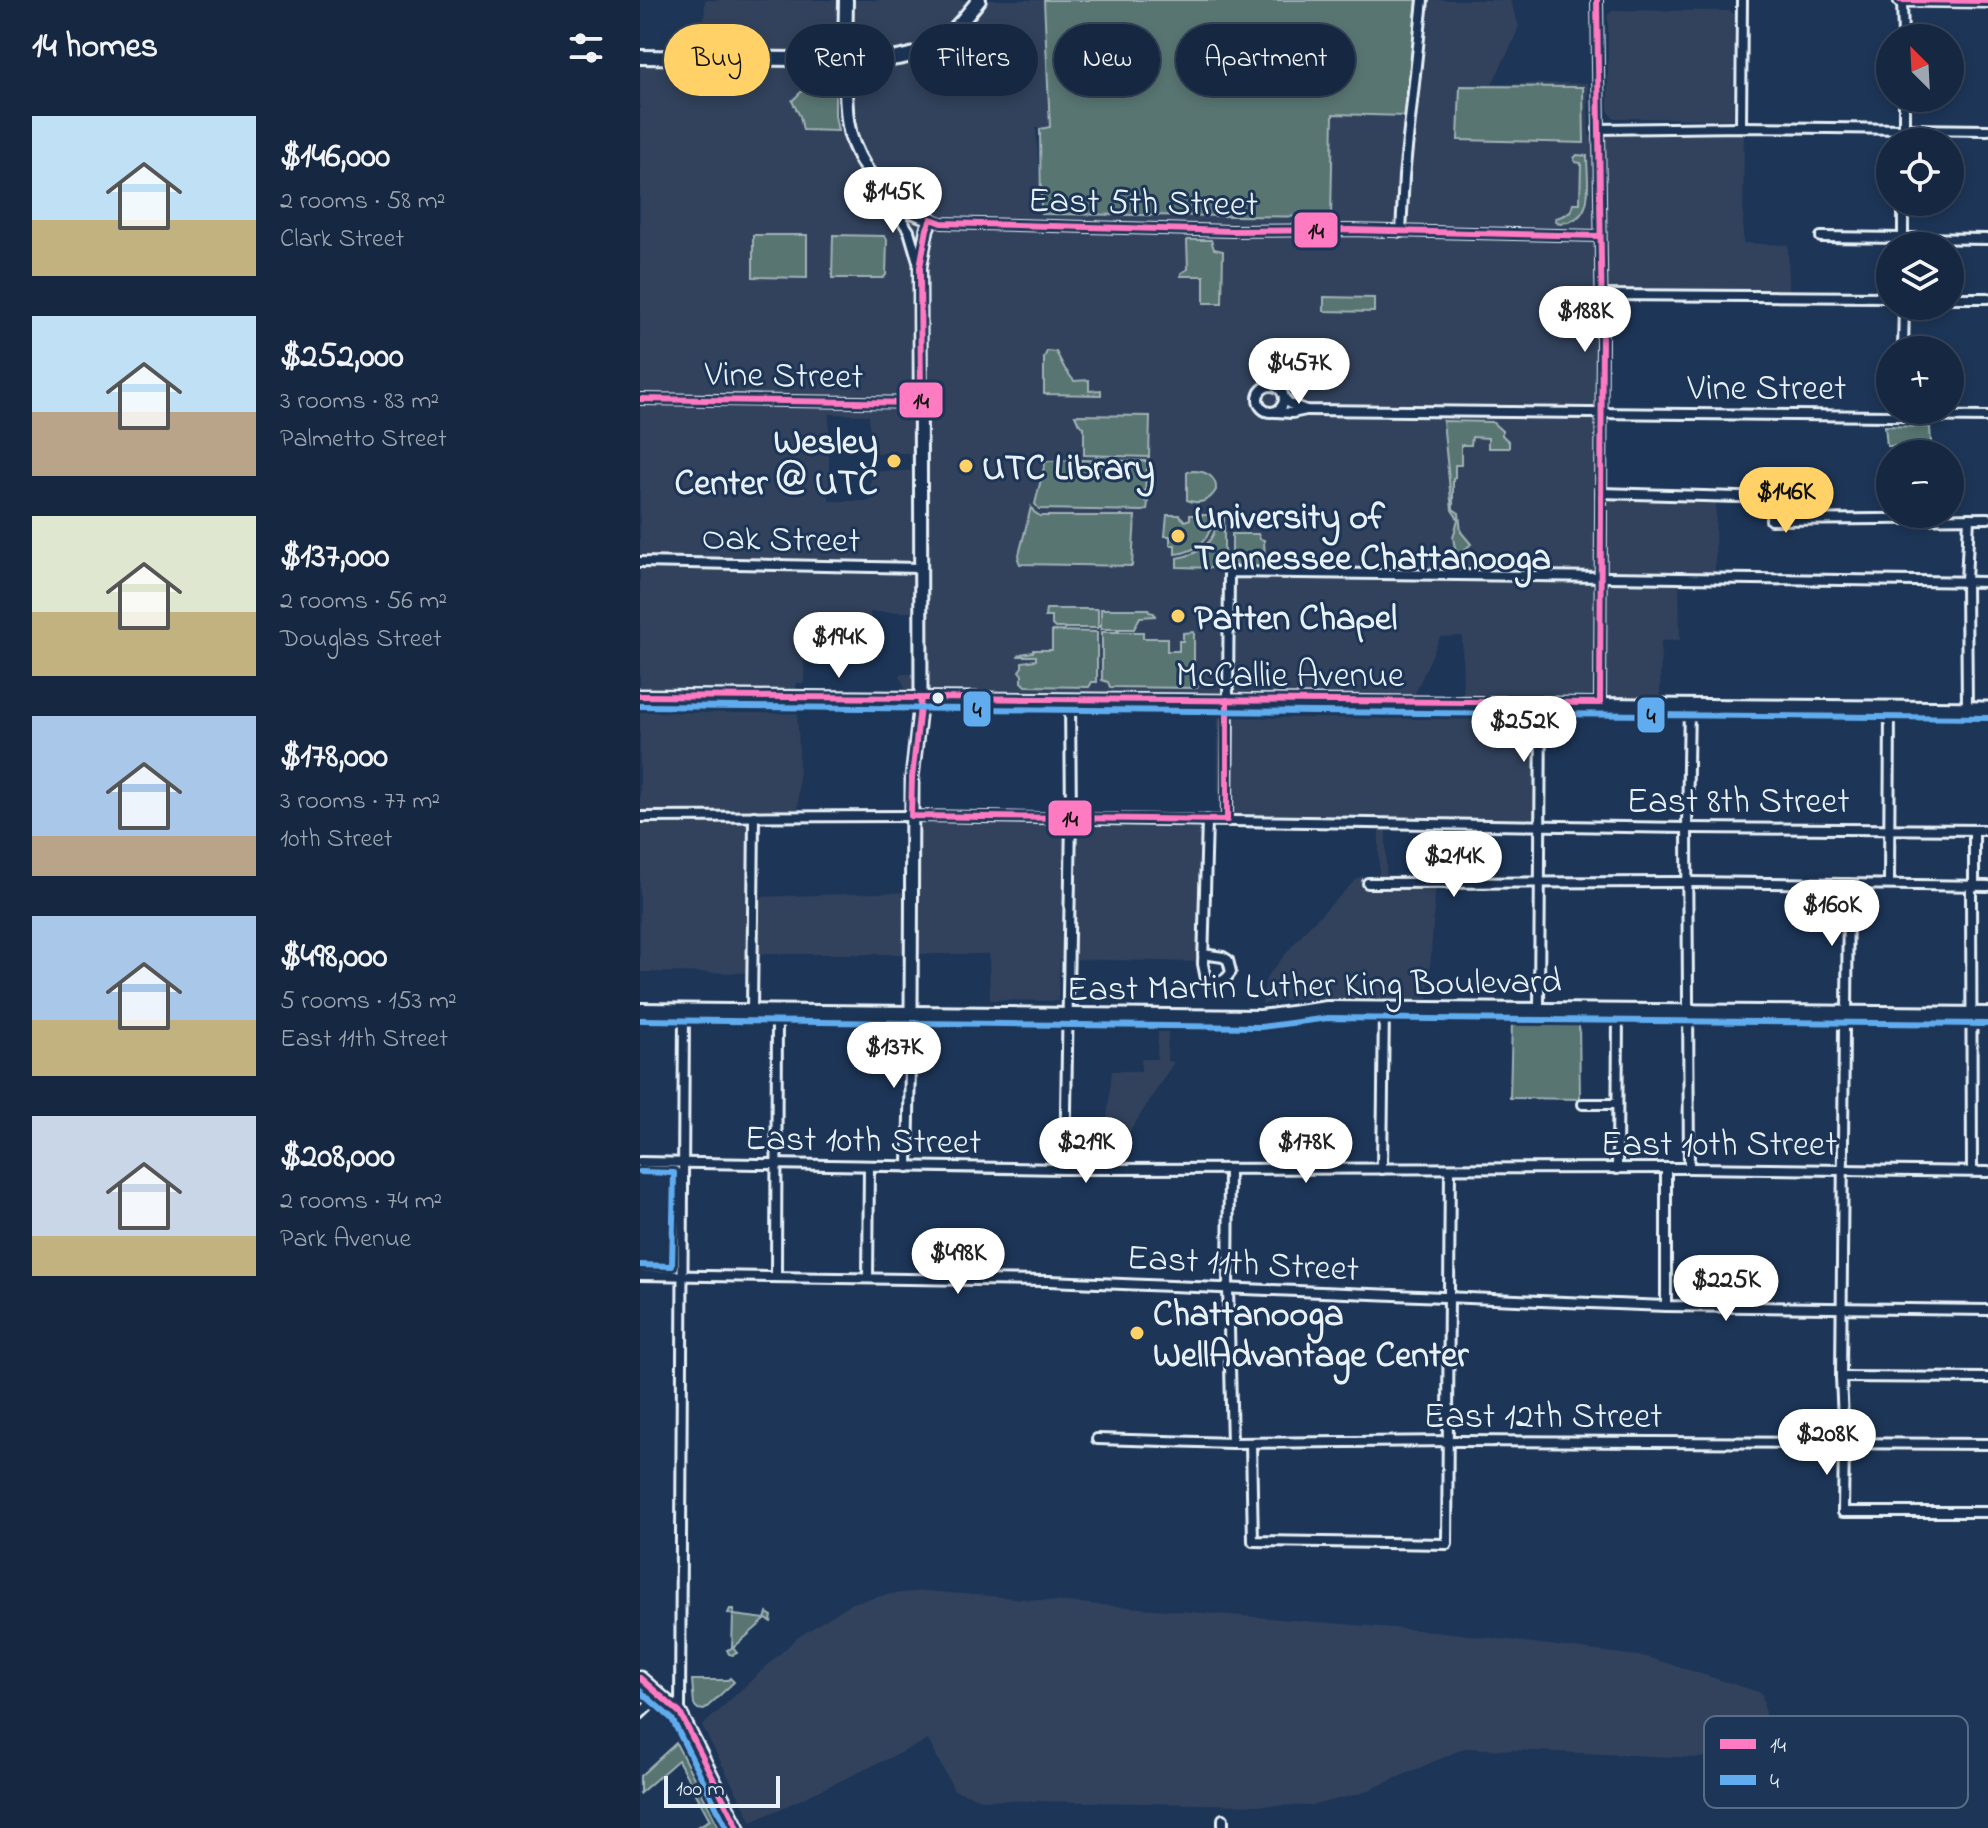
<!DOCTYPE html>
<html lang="en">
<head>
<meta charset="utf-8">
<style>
  body { margin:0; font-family:"Indie Flower",sans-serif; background:#23344c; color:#f1f3f6; height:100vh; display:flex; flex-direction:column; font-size:30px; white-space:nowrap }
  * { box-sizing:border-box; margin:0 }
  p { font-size:26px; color:#9ea6b1 }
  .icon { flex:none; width:44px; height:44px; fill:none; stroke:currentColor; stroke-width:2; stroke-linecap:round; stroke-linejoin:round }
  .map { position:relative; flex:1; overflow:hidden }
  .panel { display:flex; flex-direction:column; background:#162841; width:640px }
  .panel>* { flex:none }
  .top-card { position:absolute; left:24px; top:24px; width:760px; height:72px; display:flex; gap:16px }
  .needle { width:52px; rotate:336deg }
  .buttons { position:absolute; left:1236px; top:24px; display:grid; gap:16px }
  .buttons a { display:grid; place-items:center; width:88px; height:88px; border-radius:50%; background:#162841; box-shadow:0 4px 12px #0003,0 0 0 2px #35445a; font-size:40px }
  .scale { position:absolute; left:24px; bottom:20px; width:116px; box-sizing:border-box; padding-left:8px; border:4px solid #e8f1f8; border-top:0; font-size:22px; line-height:28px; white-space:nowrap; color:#e8f1f8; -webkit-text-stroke:6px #1d3557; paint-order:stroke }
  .price { position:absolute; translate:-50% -68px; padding:0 18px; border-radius:28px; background:#fff; color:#222; font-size:26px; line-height:52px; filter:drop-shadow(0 2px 4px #0008) }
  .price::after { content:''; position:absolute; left:50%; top:48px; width:24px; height:18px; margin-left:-12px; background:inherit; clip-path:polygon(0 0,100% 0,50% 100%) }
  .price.active { background:#ffd166; color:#111 }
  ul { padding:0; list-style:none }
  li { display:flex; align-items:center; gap:24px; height:200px; padding:0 32px }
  li span { display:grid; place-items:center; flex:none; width:224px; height:160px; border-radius:0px; color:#555 }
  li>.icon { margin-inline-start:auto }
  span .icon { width:96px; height:96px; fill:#fffc; stroke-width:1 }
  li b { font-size:34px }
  h2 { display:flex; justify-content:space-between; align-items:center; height:96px; padding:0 32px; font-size:34px }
  .pill { padding:0 28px; border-radius:36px; background:#162841; box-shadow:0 4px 12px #0003,0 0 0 2px #35445a; font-size:28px; line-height:72px }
  .pill.active { background:#ffd166; color:#111 }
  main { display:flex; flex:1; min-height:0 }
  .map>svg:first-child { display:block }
</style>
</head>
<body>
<main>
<section class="panel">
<h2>14 homes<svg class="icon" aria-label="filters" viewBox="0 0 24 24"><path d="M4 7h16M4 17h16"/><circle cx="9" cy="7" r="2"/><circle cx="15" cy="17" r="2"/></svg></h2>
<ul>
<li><span style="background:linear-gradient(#bfe0f5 65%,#c2b280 0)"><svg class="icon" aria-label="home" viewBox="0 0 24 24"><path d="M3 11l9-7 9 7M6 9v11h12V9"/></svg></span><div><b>$146,000</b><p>2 rooms · 58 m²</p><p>Clark Street</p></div></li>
<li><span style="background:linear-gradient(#bfe0f5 60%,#b9a48a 0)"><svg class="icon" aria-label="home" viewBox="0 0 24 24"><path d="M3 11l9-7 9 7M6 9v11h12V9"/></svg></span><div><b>$252,000</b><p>3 rooms · 83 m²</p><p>Palmetto Street</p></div></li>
<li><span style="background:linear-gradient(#dfe7d0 60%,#c2b280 0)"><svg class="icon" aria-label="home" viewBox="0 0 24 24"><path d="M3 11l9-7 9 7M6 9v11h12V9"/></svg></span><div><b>$137,000</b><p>2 rooms · 56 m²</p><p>Douglas Street</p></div></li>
<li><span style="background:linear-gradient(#a9c7e8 75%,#b9a48a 0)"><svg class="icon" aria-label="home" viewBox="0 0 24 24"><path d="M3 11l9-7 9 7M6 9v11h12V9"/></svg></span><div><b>$178,000</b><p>3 rooms · 77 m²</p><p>10th Street</p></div></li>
<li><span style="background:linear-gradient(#a9c7e8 65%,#c2b280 0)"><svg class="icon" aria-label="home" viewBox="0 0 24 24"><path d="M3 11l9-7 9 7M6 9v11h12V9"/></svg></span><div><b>$498,000</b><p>5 rooms · 153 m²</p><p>East 11th Street</p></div></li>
<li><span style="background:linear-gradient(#c9d6e8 75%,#c2b280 0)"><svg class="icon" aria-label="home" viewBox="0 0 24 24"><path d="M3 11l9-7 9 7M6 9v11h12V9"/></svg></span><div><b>$208,000</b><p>2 rooms · 74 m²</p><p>Park Avenue</p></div></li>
</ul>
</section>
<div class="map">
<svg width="1348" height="1828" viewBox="0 0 1348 1828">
  <rect width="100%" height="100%" fill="#1d3557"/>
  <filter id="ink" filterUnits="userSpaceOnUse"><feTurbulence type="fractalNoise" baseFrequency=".0125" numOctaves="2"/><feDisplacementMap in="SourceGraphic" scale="16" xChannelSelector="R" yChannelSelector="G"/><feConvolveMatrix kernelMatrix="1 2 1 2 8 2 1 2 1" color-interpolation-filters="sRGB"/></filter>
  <g filter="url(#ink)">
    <g fill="#30425c" fill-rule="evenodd">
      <path d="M65,0H404L410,128H396L401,214L693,114L770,117L783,0H870L879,26L873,42L852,84L948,83L949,136L1104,132L1103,243L1148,245L1149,291L954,292L959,497H1076L1075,572L1039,571L1040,640L1021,641L1020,698L897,696L896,821L746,820V880H796L788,999H653L622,1004L626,978L667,928L719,877L739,875V818L563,817L559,962L420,959L418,1001L350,1000L349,954H118L117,973L0,972V64L62,58ZM189,414L229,415L230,453H270L271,471H231L230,501H189ZM230,612H273L271,674H259L271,703L578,706V813H420L265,810V892L116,897L118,822L158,820L159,752L156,683H164L165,624L206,625L207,634L231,633ZM822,636L823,695L774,696L800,637Z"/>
      <polygon points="973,10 1090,11 1094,14 1093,117 1091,119 973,118 968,110 968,15"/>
      <polygon points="518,1032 528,1032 527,1061 534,1062 485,1139 465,1138 472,1071 501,1071 501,1059 517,1059"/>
      <polygon points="286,1591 804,1632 1007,1657 1122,1693 1130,1747 1059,1758 825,1748 722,1793 670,1806 345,1800 314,1790 288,1740 112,1822 62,1726 158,1637 212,1603 250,1594"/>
    </g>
    <g fill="#597472" stroke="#a0b2b5" stroke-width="2">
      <polygon points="404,0 777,0 766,116 693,114 691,217 401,214 400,129 410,127"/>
      <polygon points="183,70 189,70 195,73 195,116 198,131 163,130 160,116 152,101"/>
      <polygon points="820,86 943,87 944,143 818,140"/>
      <path d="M937,155L947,156C947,182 957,223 918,223L915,220L916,218C925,215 932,214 933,203H940L941,163L935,162L934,158Z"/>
      <polygon points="113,235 167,235 167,278 113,277"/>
      <polygon points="193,235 244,236 247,239 246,275 243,278 192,278"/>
      <polygon points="547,240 571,240 574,249 583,251 582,303 564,303 564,276 541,276 541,273 548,269"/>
      <polygon points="684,297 734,298 734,312 684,311"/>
      <polygon points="407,351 416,352 425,369 434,381 449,380 449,391 461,390 461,395 404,394 404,358"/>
      <polygon points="435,415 510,416 509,457 444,455 444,427 439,424"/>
      <polygon points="803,421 852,422 862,431 862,435 869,442 869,448 848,448 848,438 832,437 831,445 821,445 821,465 815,465 815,478 813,479 813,509 819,513 821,532 831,544 814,560 816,553 813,538 818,519 812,510"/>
      <polygon points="1245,426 1290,427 1291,442 1288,446 1247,446"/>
      <polygon points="441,460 506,461 509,470 506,470 505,501 508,502 507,510 503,511 399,509 395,504 405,463 408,461"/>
      <path d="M553,471C565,471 577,476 576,490C570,501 559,505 547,500V472Z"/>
      <polygon points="391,507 394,512 400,516 495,516 492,566 380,564 378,559"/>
      <path d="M527,515H539L545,521L550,519V515H573C572,539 557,552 535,554V545H530V536H525Z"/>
      <path d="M578,516H584V560L575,568L537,567V558C562,554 575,542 578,516Z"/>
      <polygon points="592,534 618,534 620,539 624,540 625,560 621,567 600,568 592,560"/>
      <polygon points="406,609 458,609 458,628 415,628 412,625 412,617 405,617"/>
      <polygon points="461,609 508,609 509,612 514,613 515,616 500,617 494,629 461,629"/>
      <polygon points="412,631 457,632 457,682 452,682 449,687 386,686 382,682 382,675 379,671 382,667 382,662 396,660 396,656 379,656 381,654 393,652 393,650 412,650"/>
      <polygon points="462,632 503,632 503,638 527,638 527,651 539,651 539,641 543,641 543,633 554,632 554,673 557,673 558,686 557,688 470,687 468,682 462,680"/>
      <polygon points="939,1020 940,1099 870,1098 872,1021"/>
      <polygon points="90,1609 94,1609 94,1615 125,1619 127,1613 132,1616 131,1622 126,1619 93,1648 97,1653 93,1655 89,1654 87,1650 92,1648 93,1615 88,1613"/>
      <polygon points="90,1678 94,1682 64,1710 58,1709 54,1705 52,1680 88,1680"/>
      <polygon points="36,1743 80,1828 55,1828 70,1820 38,1760 0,1793 0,1776"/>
    </g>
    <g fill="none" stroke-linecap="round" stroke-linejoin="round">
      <defs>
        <g id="street">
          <polyline points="957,0 962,327 960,703"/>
          <polyline points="1262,0 1263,38"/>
          <polyline points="1264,98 1264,142"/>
          <polyline points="1101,127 1102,0"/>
          <polyline points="958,129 1101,127 1348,130"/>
          <polyline points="257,203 256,211 269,231 279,265"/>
          <polyline points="291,219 302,223 592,231 709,230 960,236"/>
          <polyline points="761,232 764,176 783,0"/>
          <polyline points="1181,237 1348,239"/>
          <polyline points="1263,246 1263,202"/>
          <polyline points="961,295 1250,297"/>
          <polyline points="1310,298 1348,298"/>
          <polyline points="1263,350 1264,306"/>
          <circle cx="631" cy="399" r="13"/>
          <polyline points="644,398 650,404 666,410 1348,417"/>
          <polyline points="0,399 288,403"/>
          <polyline points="636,412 652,413 666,410"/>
          <polyline points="961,493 1132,498 1131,520 1348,518"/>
          <polyline points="0,562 280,568"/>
          <polyline points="1049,704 1047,828 1049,1168"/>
          <polyline points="1327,708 1326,581 1329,518"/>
          <polyline points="0,817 277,816 1047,828 1348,830"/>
          <polyline points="587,820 589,572 1348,582"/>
          <polyline points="728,883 1048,882 1348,886"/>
          <polyline points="1208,884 1207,1013 1204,1028 1201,1377 1204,1443 1203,1512 1348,1512"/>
          <polyline points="1249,884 1250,707"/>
          <path d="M563,954L583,957L588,960L591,972C585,982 577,984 566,979L563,964L567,820"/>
          <polyline points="899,1009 901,703"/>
          <polyline points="112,1012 114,816"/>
          <polyline points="943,1104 976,1104"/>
          <polyline points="0,1162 425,1169 1049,1168 1348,1172"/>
          <polyline points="268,1167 271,1014"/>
          <polyline points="425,1169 431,818 430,699"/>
          <polyline points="589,1169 588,1289 592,1443"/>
          <polyline points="742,1169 744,1008"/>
          <polyline points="977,1169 978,1010"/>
          <polyline points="1026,1169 1026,1306"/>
          <polyline points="1332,1171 1331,891 1334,881 1334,830"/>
          <polyline points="0,1275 409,1281 1026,1306 1348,1310"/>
          <polyline points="136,1277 137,1012"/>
          <polyline points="228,1278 229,1166"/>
          <polyline points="1201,1377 1348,1378"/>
          <polyline points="457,1439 592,1443 820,1441 1348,1444"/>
          <polyline points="611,1443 613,1541 807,1544 810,1169"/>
          <polyline points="40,1713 44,1010"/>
          <polyline points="0,1714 20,1695"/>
          <polyline points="583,1828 583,1819"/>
        </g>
        <g id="secondary">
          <polyline points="1260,0 1348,1"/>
          <path d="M205,59C205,80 205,102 208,123C212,152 233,185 257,203C267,210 279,215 291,219L287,229L280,267L281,698L272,778L271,1014"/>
          <polyline points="0,696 1348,708"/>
          <polyline points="0,1678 40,1713 98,1828"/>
        </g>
        <g id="primary">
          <path d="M0,57L242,60C295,55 308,39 339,0"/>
          <polyline points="205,59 206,0"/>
          <polyline points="0,1010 621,1017 687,1008 1348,1014"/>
        </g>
      </defs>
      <use href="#street" stroke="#e8f1f8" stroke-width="14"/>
      <use href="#secondary" stroke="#e8f1f8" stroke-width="17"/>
      <use href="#primary" stroke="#e8f1f8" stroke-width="18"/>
      <use href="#street" stroke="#1d3557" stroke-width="8"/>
      <use href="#secondary" stroke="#1d3557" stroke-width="11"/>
      <use href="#primary" stroke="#1d3557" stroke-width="12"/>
      <defs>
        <g id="bus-1">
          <polyline points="1260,0 1348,1"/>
          <polyline points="0,399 281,403 280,267 287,229 291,219 302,223 592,231 709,230 960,236"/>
          <polyline points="0,696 960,703 962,327 957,0"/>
          <polyline points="281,698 272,778 271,816 587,820 587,700"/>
          <polyline points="0,1678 40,1713 98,1828"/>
        </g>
        <g id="bus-2">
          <polyline points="0,706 1348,718"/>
          <polyline points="0,1020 621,1027 688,1018 1348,1024"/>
          <polyline points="0,1172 34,1173 32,1266 0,1265"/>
          <polyline points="0,1691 32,1719 87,1828"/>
        </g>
      </defs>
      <use href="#bus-1" stroke="#1d3557" stroke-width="12"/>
      <use href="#bus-2" stroke="#1d3557" stroke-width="12"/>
      <use href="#bus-1" stroke="#fe7ac1" stroke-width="6"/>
      <use href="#bus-2" stroke="#60acee" stroke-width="6"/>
    </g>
  </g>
  <g fill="#ffd166" stroke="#1d3557" stroke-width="3">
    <circle cx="254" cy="461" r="8"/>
    <circle cx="326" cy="466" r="8"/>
    <circle cx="538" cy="536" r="8"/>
    <circle cx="538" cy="616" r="8"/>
    <circle cx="497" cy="1333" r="8"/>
  </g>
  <circle fill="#e8f1f8" stroke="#1d3557" stroke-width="3" cx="298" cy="698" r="7"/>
  <g text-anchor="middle" stroke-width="6" stroke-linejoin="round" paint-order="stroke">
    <g font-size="36" fill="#e8f1f8" stroke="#1d3557">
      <text transform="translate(503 200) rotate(1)" y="13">East 5th Street</text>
      <text transform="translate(144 373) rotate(1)" y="13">Vine Street</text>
      <text x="1127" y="399">Vine Street</text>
      <text transform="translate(141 537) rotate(1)" y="13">Oak Street</text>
      <text x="650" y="686">McCallie Avenue</text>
      <text x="1098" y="812">East 8th Street</text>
      <text transform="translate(674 983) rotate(-1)" y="13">East Martin Luther King Boulevard</text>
      <text transform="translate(223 1138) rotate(1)" y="13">East 10th Street</text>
      <text x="1079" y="1155">East 10th Street</text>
      <text transform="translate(603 1261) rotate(3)" y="13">East 11th Street</text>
      <text x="903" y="1427">East 12th Street</text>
    </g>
    <g font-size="36" font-weight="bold" fill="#e8f1f8" stroke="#1d3557" text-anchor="start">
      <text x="238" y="453" text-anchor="end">Wesley<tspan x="238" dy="41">Center @ UTC</tspan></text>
      <text x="342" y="479">UTC Library</text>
      <text x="554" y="528">University of<tspan x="554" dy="41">Tennessee Chattanooga</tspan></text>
      <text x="554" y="629">Patten Chapel</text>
      <text x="513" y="1325">Chattanooga<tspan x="513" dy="41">WellAdvantage Center</tspan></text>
    </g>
  </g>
  <rect x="1064" y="1716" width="264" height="92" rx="12" fill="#1d3557" stroke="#5a6d87" stroke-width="2"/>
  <rect x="1080" y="1739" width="36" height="10" fill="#fe7ac1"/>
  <rect x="1080" y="1775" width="36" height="10" fill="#60acee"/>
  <g font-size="22" fill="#e8f1f8">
    <text x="1130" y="1752">14</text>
    <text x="1130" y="1788">4</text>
  </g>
  <g stroke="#1d3557" stroke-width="3">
    <rect x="653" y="211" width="46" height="38" rx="8" fill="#fe7ac1"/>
    <rect x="258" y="381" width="46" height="38" rx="8" fill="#fe7ac1"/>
    <rect x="322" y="690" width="30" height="38" rx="8" fill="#60acee"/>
    <rect x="996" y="696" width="30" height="38" rx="8" fill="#60acee"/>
    <rect x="407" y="799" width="46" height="38" rx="8" fill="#fe7ac1"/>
  </g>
  <g font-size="22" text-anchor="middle" font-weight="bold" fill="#111">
    <text x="676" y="238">14</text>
    <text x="281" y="408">14</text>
    <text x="337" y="717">4</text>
    <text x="1011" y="723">4</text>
    <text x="430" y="826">14</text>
  </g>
</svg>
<div class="buttons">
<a><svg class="needle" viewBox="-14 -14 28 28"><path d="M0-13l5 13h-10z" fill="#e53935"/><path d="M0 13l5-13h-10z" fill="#9ea6b1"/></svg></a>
<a><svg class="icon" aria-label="locate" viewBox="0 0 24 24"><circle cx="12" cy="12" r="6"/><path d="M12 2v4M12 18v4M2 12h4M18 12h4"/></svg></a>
<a><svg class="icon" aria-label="layers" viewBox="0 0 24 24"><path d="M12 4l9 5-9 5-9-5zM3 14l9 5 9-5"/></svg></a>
<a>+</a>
<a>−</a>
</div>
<div class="scale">100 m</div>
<b class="price" style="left:253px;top:235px">$145K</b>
<b class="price" style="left:945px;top:354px">$188K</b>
<b class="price" style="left:659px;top:406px">$457K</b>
<b class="price active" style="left:1146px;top:535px">$146K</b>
<b class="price" style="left:199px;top:680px">$194K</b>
<b class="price" style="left:884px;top:764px">$252K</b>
<b class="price" style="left:814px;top:899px">$214K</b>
<b class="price" style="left:1192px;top:948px">$160K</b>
<b class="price" style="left:254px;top:1090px">$137K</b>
<b class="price" style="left:446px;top:1185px">$219K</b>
<b class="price" style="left:666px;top:1185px">$178K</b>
<b class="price" style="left:318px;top:1296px">$498K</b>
<b class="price" style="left:1086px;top:1323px">$225K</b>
<b class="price" style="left:1187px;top:1477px">$208K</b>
<div class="top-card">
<a class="pill active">Buy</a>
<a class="pill">Rent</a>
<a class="pill">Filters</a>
<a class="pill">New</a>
<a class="pill">Apartment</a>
</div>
</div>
</main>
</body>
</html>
